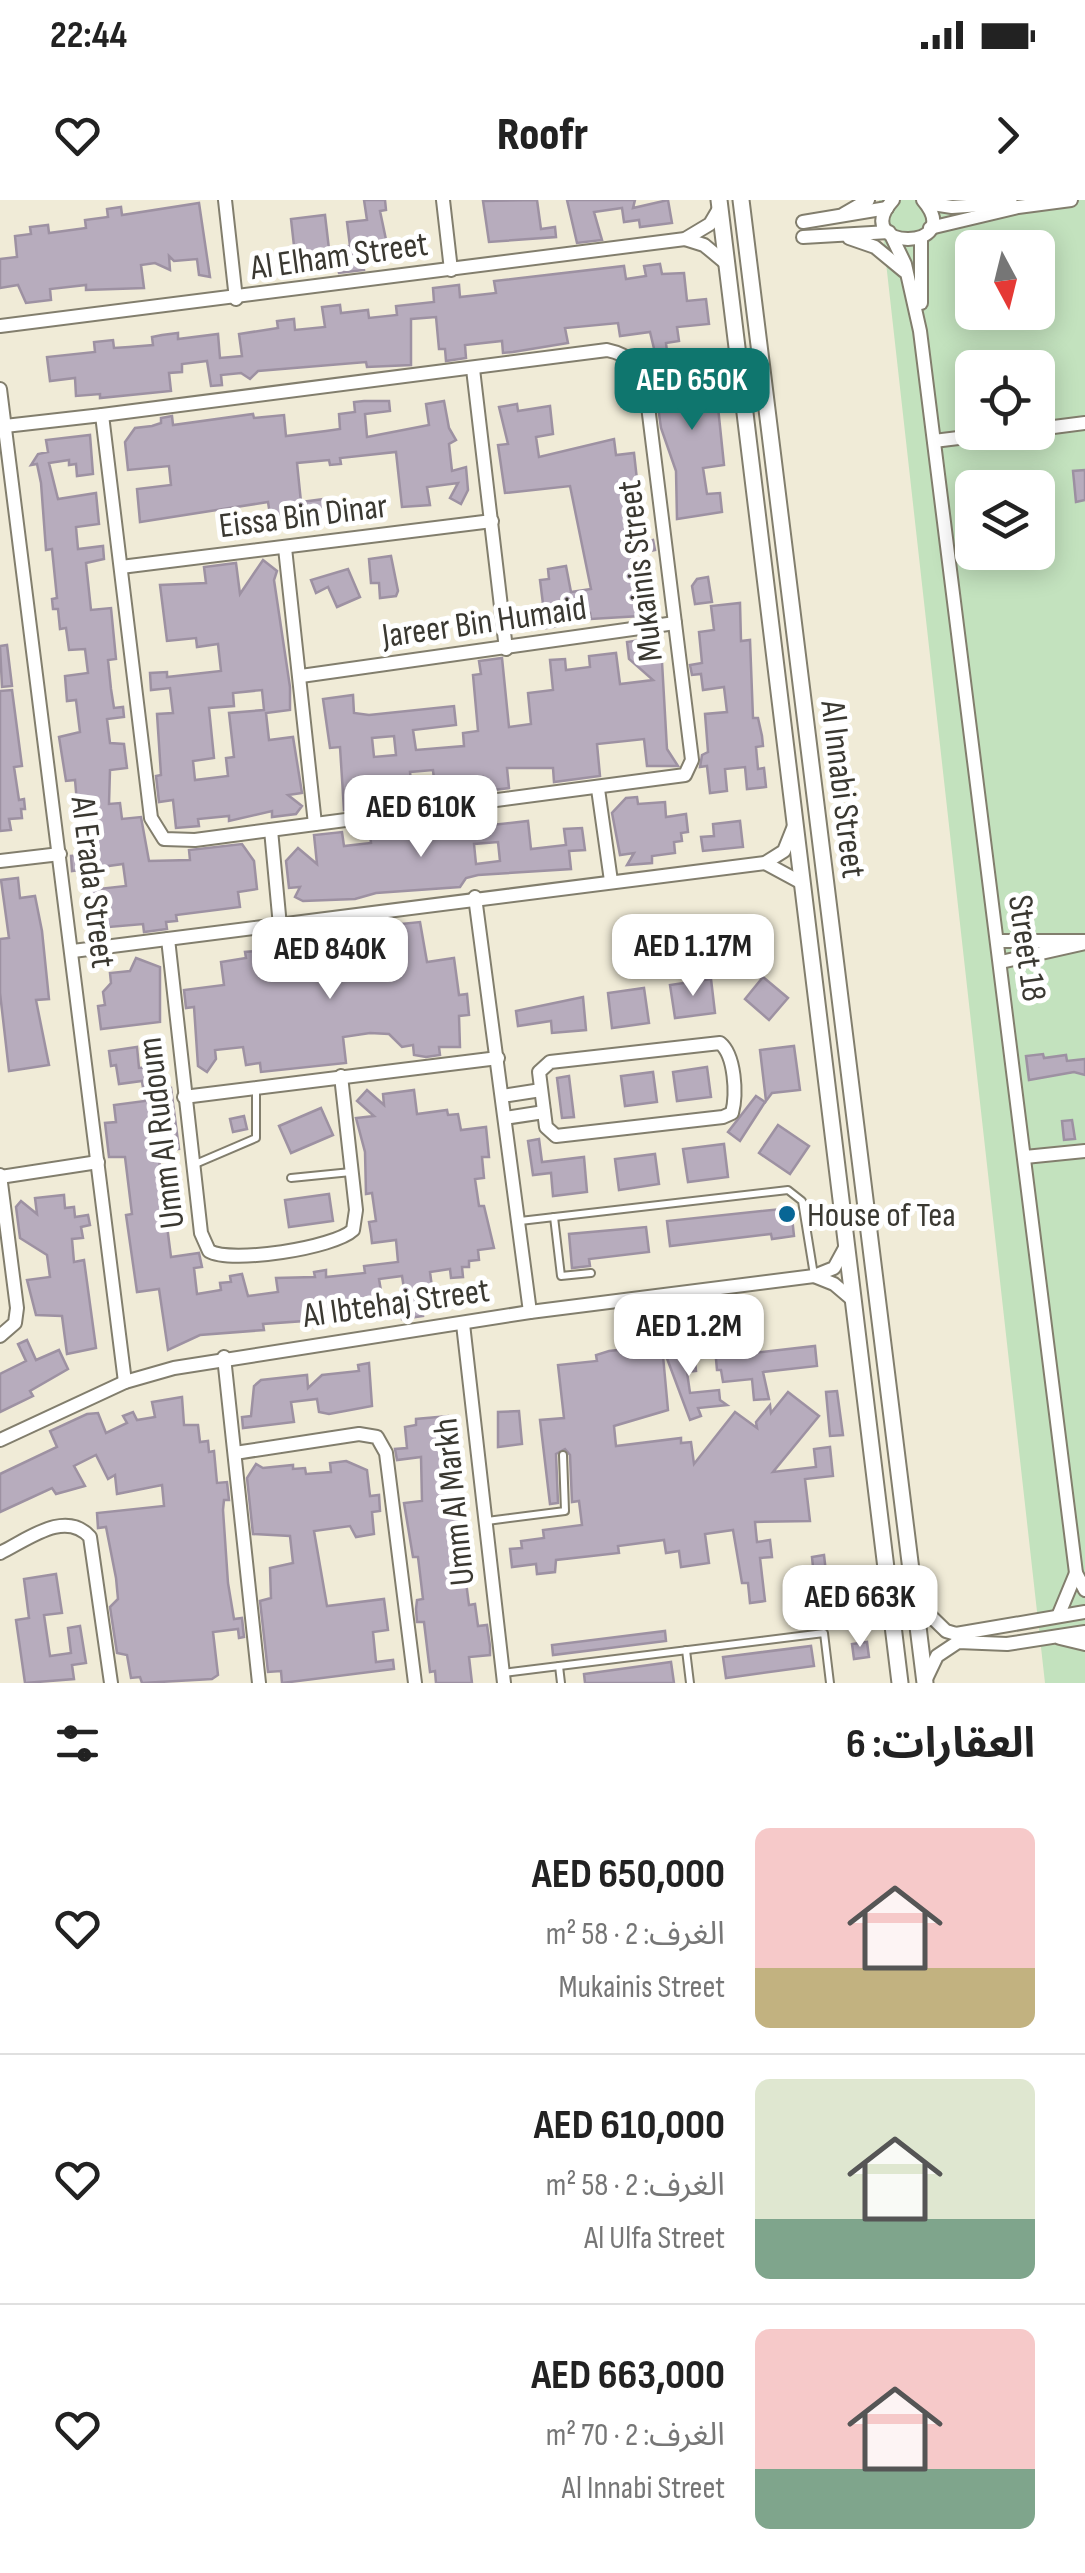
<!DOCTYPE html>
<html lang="ar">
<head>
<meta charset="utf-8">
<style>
  body { margin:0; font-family:"Sofia Sans Condensed","Noto Sans Arabic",sans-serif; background:#f2f2f2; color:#222; direction:rtl; height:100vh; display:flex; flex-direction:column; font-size:38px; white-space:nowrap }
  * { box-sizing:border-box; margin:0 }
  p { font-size:32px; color:#767676 }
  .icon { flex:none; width:55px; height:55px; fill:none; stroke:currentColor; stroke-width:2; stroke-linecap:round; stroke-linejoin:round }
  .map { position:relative; height:1483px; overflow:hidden; direction:ltr }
  .details { display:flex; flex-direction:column; background:#fff; flex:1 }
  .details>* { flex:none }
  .needle { width:65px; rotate:173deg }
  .buttons { position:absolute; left:955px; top:30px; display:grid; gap:20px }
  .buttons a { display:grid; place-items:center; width:100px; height:100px; border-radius:15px; background:#fff; box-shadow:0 5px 25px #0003; font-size:50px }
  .price { position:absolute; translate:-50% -85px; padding:0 22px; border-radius:20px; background:#fff; color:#222; font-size:32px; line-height:65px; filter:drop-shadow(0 2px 5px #0008) }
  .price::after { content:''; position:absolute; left:50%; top:60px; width:30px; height:22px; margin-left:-15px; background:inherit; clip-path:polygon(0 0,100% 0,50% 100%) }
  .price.on { background:#0f766e; color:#fff }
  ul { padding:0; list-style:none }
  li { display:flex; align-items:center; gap:30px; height:250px; padding:0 50px }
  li+li { border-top:2px solid #e0e0e0 }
  li span { display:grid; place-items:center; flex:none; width:280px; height:200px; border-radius:15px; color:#555 }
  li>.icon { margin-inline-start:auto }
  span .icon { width:120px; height:120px; fill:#fffc; stroke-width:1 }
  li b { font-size:42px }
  h2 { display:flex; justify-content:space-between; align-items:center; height:120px; padding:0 50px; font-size:42px }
  .status { display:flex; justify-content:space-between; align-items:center; height:70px; padding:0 50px; background:#fff; direction:ltr }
  .status svg { height:28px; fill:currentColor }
  header { display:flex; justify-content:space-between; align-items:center; height:130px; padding:0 50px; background:#fff; font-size:45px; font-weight:800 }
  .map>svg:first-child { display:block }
</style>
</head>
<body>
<div class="status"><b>22:44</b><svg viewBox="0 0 49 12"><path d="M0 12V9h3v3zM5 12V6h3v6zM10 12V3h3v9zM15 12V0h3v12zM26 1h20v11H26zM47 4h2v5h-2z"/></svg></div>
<header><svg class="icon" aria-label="forward" viewBox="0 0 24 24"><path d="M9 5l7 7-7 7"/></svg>Roofr<svg class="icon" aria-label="heart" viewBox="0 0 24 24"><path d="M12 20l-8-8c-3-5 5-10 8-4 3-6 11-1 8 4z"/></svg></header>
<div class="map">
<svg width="1085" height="1483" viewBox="0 0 1085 1483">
  <rect width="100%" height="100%" fill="#f0ebd7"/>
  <path fill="#c3e2be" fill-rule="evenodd" d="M879,0H1085V1483H1045ZM972,48H1038V112H972ZM972,168H1038V232H972ZM972,288H1038V352H972Z"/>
  <g fill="#b7acbd" stroke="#9d91a2" stroke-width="2.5" fill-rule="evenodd">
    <polygon points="364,0 385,0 386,10 380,11 389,54 363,57 364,70 339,73 336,60 296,64 291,19 325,15 329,49 350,46 347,22 367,20"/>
    <polygon points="537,0 541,29 555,27 556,37 489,42 483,1"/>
    <polygon points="567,0 635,0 633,8 668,0 672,23 640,27 639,20 624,22 622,8 594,12 602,40 577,43"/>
    <polygon points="199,3 210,77 199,75 197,59 174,61 169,56 170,70 155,63 141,65 144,88 86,90 86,85 50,89 51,100 26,103 18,85 0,88 0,59 17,57 15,36 31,34 30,27 48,25 49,33 86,28 85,20 108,17 107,9 121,7 122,15"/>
    <polygon points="660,64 662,74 684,73 687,101 706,99 709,124 677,127 679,141 666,143 668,160 657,161 650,132 620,136 618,123 565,128 568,143 513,152 503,153 502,141 465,145 466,158 446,161 445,149 439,149 436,117 411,119 411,165 367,167 366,162 258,171 250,179 241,173 221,175 222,185 211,186 207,161 182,164 182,172 169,173 171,191 100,198 100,194 76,196 75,178 50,181 47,157 95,152 94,142 113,140 114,148 129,147 153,145 152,137 162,135 178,133 178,139 218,134 220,158 242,156 239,134 278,128 277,121 294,119 295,130 325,127 322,107 340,105 341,113 368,110 369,118 397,115 396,106 434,102 433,88 459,85 460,97 496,93 494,81 624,66 626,79 646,76 644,66"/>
    <polygon points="713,159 724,265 703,268 707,294 720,293 722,312 677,319 676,271 661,228 656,192 668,190 666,164"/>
    <polygon points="364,201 389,201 390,211 365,214 367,237 429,225 426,204 444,201 449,228 456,240 449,244 452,271 466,267 468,290 461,304 450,298 458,283 427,287 430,305 402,307 396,252 340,258 341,264 330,265 329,260 297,263 301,302 332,298 334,313 271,321 268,302 140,322 137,289 171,285 169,266 128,270 125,242 135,228 152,226 161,223 161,218 172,216 173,225 253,214 254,218 284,215 286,236 326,231 340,229 339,214 355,212 354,202"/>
    <polygon points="517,204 518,211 550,206 553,234 536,237 539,257 614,239 616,255 634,253 644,342 653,340 655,350 631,355 633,403 638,402 640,416 591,419 590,413 571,416 572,424 546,428 540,380 549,379 548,369 566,366 571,392 591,389 570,286 505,293 498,245 508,244 499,207"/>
    <polygon points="90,235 93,274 77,276 76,264 69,265 69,260 49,263 58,299 96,293 99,324 76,327 78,349 103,346 104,359 86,363 91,410 111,408 116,459 108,460 111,489 114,508 123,507 124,517 107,519 110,543 124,544 127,568 110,570 109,604 120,603 122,619 141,617 149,661 190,660 189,650 242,644 254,661 257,689 238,692 240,707 176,715 177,721 166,722 167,729 144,732 143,724 109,727 101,707 91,708 89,690 126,686 123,664 72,671 71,656 83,655 80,630 90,629 87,602 77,603 75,580 66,581 59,537 80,532 76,500 67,501 65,476 88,473 85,449 69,450 66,428 60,429 58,409 53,409 52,399 57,398 52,349 46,350 41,283 37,264 31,265 38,254 48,252 46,240"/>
    <polygon points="1085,270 1085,300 1076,302 1073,271"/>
    <polygon points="391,356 398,391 396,396 380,398 379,383 371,383 369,359"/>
    <path d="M263,360L277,371L274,380L290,487V510L266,513L269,540L293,537L302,593L288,595L302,606L296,614L272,617V611L229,621V616L198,619L199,626L176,628L173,600L159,602L156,576L161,575L157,514L173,513L170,488L151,490L150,473L167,472V477L221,471L218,444L197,447L196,438L167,441L160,385L206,383L204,367L236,363L240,394ZM262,490L264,510L229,513L234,557L226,558L228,576L195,580L193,561L214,558L209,508L234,506L233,493Z"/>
    <polygon points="348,369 360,397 337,407 328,387 316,393 311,380"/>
    <polygon points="708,377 712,402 695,404 692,386 697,379"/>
    <polygon points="740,403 741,441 750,440 753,518 758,518 762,536 763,546 756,547 758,569 764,568 766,587 747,589 745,567 725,569 727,591 710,593 707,566 700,567 702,555 708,552 705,514 727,512 724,487 703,490 701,474 692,475 690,465 702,463 699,432 714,430 711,406"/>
    <polygon points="475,413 478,432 464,434 461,415"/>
    <path d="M640,440L662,462L667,549L678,566H647L644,539L597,544L600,576L554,582L553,568H507L509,588L485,591L483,577L452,581L454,596L436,598L433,570L410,572L413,601L401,603L398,578L355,583L358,608L344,610L340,547L330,548L323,499L353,495L354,513L369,515L454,506L456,525L413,530L416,550L464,546L463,533L478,531L473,475L481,474L479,461L502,458L509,527L531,524L528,493L553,490L550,460L565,459L566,470L590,467L589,456L616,453L620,484L653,480L629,459L627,442ZM394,536L396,555L374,557L372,538Z"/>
    <polygon points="7,445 12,486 2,487 0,446"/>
    <polygon points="12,490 22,566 14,567 19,600 24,599 25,609 21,609 22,618 9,619 11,630 0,631 0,491"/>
    <polygon points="637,597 638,604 665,602 666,617 686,614 688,632 681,633 682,641 674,642 675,653 652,656 652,663 627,665 634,653 620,655 612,613 626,598"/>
    <path d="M528,621L531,649L566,645L564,629L582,628L585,650L569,651L571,669L478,675L466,678L460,687L376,693L355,699L303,701L295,697L300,687L289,688L286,661L298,648L317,664L314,635L342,632L344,646L371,643L369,627L385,625L386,634H408ZM498,642L500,661L476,664L474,644Z"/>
    <polygon points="740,621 743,647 703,651 701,637 714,636 713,624"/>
    <polygon points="18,678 20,698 35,696 42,731 49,799 36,800 49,865 9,871 0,793 0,739 9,738 1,680"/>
    <polygon points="420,722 427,762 454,758 459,795 467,794 469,815 459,816 460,847 439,847 440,855 426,857 414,855 413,845 402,847 389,834 370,833 343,837 346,863 261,872 260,863 246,865 243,847 215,850 216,859 207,872 198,866 194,807 186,808 184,790 224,785 221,762 246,758 245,752 257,751 258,756 280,754 279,748 299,744 302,767 324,764 321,742 392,735 390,725"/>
    <polygon points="136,758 160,767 160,822 101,829 98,806 105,805 103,792 111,783 110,773 130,771"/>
    <polygon points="763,777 788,798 769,820 745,799"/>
    <polygon points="711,779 715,813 675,818 670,785"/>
    <polygon points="644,788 649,823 612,828 608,793"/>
    <polygon points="583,797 586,830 552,833 551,821 518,826 516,811"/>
    <polygon points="794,846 800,890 772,893 766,901 760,850"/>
    <polygon points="137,847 139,868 163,866 166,889 171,888 179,949 158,952 162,982 166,981 167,989 175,988 179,1016 166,1018 171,1057 199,1053 202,1067 194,1068 197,1094 221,1090 220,1083 231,1082 230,1076 242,1074 248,1096 278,1092 276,1078 315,1077 314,1072 326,1070 326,1077 365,1073 364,1066 398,1062 396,1040 372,1043 371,1034 369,1022 376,1021 372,993 366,994 365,952 356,918 374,916 357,901 367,890 384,905 383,894 414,890 417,914 447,910 448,915 458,914 461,930 486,927 489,957 482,957 484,978 475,979 479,1006 484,1006 494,1048 478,1050 479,1060 469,1061 469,1067 462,1067 463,1077 451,1078 450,1069 430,1072 433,1095 442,1094 444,1106 422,1109 423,1116 402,1119 401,1111 386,1113 384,1098 405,1095 402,1076 379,1079 382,1097 355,1101 356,1112 317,1115 318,1120 263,1124 264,1130 200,1135 168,1150 159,1089 137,1092 126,1015 132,1014 125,957 109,957 105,923 116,922 114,905 145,901 142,881 119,884 116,865 111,866 109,851"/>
    <polygon points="1043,854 1044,858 1066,855 1067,861 1085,859 1085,875 1074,872 1029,880 1026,856"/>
    <polygon points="707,867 711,897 677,901 673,872"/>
    <polygon points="653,872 657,902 625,906 621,876"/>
    <polygon points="569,876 574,917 562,918 557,878"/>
    <polygon points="756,896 765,902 740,941 728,932"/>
    <polygon points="321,908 333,935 291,953 279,926"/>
    <polygon points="244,916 247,929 233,932 230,919"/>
    <polygon points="1072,920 1075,939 1064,940 1062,921"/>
    <polygon points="778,925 809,946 790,974 759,953"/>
    <polygon points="539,939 542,962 584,957 587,992 553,996 551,973 533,975 528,941"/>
    <polygon points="724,944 728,977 688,982 683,949"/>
    <polygon points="655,954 659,984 619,990 615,959"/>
    <polygon points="329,994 333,1021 289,1027 285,1000"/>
    <polygon points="64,995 65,1008 74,1007 75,1017 88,1015 90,1025 81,1027 83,1038 72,1039 74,1062 84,1060 96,1148 67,1154 62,1116 36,1115 27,1080 50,1077 47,1055 20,1038 16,1007 21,1001 37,1014 35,998"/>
    <polygon points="791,1008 794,1036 772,1039 771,1034 670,1046 667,1021"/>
    <polygon points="646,1027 649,1052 589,1059 590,1066 572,1068 569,1034"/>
    <polygon points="27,1140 36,1160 59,1150 68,1169 30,1191 33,1196 0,1212 0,1174 26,1161 18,1144"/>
    <polygon points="693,1142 696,1171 687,1172 690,1193 719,1190 720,1200 727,1205 698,1208 701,1216 690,1220 662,1145"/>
    <polygon points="662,1145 668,1210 614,1226 616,1246 681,1238 681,1243 691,1242 694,1264 735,1212 757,1228 756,1222 770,1205 771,1213 788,1192 819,1216 773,1272 816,1267 814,1249 830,1247 833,1276 805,1279 810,1321 755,1322 757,1342 770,1340 772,1357 760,1358 765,1401 750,1403 748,1383 742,1383 733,1330 705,1334 709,1363 681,1367 679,1351 666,1353 664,1340 618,1346 619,1353 556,1360 555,1372 537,1374 536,1364 512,1367 510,1349 522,1348 521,1341 544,1338 543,1330 582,1325 579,1301 572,1302 570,1255 565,1249 556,1254 558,1303 550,1304 540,1220 564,1218 558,1165 597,1161 596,1155 609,1151"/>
    <polygon points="742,1145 743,1154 815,1146 817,1166 763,1172 769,1199 754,1200 752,1179 723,1182 721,1170 717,1170 715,1148"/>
    <polygon points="369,1163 372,1206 329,1214 319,1212 317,1199 291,1202 294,1222 243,1228 242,1217 251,1216 254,1186 261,1180 307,1175 308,1188 322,1175 359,1171 358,1165"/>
    <polygon points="837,1191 843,1235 830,1236 826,1192"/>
    <polygon points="182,1197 184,1225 198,1225 200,1242 208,1241 209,1252 214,1251 217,1283 227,1282 229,1300 224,1300 223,1310 228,1383 234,1419 242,1418 244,1437 239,1438 238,1429 213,1432 218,1475 212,1479 142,1483 140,1477 131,1478 127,1455 117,1453 110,1407 118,1399 116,1378 106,1327 98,1328 97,1313 164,1306 162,1285 117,1294 115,1275 108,1279 96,1255 74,1266 85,1286 56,1294 52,1288 0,1312 0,1274 57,1247 50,1231 87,1214 98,1213 106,1233 127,1223 123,1216 133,1212 137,1220 155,1217 152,1202"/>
    <polygon points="519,1211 522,1244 498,1247 498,1212"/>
    <polygon points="448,1216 453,1264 458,1263 463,1313 457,1313 469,1405 475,1404 478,1426 487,1425 490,1446 490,1455 469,1457 472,1483 436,1483 435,1471 430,1472 424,1422 417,1422 416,1409 417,1400 423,1399 418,1357 413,1357 404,1303 422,1301 421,1257 397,1260 395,1249 407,1248 405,1227 416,1225 416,1219"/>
    <polygon points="346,1261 367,1270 370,1296 379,1295 380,1311 372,1312 374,1334 356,1337 350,1326 314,1331 327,1406 384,1399 388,1430 373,1432 376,1462 393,1460 394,1469 282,1483 281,1471 268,1472 260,1401 271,1398 270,1368 293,1363 290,1336 253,1334 247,1278 256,1264 263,1268 293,1265 293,1269 305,1268 306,1274 331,1272 330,1263"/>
    <polygon points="824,1355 830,1407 817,1408 812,1357"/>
    <polygon points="56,1374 62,1413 44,1415 50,1456 71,1453 68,1428 80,1426 86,1463 72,1465 74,1479 25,1483 16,1420 29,1418 24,1379"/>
    <polygon points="665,1431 666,1441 553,1455 552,1445"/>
    <polygon points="867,1442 869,1457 854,1459 852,1444"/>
    <polygon points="811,1446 814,1466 726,1478 723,1457"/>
    <polygon points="671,1462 674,1483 585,1483 584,1474"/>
  </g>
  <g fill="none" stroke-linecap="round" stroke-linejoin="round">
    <defs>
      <g id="service">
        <polyline points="193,965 256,938 256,890"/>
        <polyline points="291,978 351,972"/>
        <polyline points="554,1017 561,1076 591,1073"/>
        <polyline points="520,1021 788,990 802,1001 814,1075"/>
        <polyline points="487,1321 565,1311 563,1255"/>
        <polyline points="686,1450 690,1483"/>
        <polyline points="559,1466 561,1483"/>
        <polyline points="503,1473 824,1433 830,1483"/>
      </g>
      <g id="minor">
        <polyline points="225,0 236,99"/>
        <polyline points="443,0 451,70"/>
        <path d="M893,0C847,51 968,53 923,0"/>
        <polyline points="926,3 952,7 1011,3"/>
        <polyline points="844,14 868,0"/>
        <polyline points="803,22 887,8"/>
        <polyline points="930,28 1018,7 1071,0"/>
        <polyline points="891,35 905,64 920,131 1076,1373 1085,1390"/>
        <polyline points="803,37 889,32"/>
        <polyline points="849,38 875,47 904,71"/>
        <polyline points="685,39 704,45 727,64"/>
        <polyline points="921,103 921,38"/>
        <polyline points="0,126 685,39 710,24 720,7"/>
        <path d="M607,150C631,155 641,167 646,190L692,560L685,575L195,640L164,639L151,618L102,215Z"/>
        <polyline points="473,169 506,449"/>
        <polyline points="0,189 125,1182"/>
        <polyline points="5,226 102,215"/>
        <polyline points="1038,229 1085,223"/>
        <polyline points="934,241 1007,232"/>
        <polyline points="285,348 315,624"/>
        <polyline points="121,367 492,321"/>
        <polyline points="301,476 675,423"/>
        <polyline points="598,589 611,681"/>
        <polyline points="271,630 280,726"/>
        <polyline points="0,661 60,654"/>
        <polyline points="765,663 802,683"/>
        <polyline points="475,697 530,1112"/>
        <path d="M168,739L201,1033L209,1051C231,1064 334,1048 353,1030L356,1010L341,876"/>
        <polyline points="997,741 1085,741"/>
        <polyline points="73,751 765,663 784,651 794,626"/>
        <polyline points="1001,762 1085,743"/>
        <path d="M720,843C735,855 737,894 732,913L723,917L556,936L546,927L539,872L550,862Z"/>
        <polyline points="502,896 541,890"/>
        <polyline points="184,897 498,858"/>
        <polyline points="505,918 544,912"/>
        <polyline points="1025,957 1085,951"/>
        <polyline points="0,975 17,1108 15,1123 0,1136"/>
        <polyline points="0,977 98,962"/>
        <polyline points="814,1076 834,1084 854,1101"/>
        <polyline points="463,1124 504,1483"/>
        <polyline points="224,1157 259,1483"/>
        <polyline points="0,1240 125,1182 174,1168 530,1112 814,1076 834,1068 846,1046"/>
        <polyline points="235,1253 359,1234 377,1237 386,1253 415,1483"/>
        <path d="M0,1353C27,1340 65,1309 90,1337L111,1483"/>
        <polyline points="914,1400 946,1431 956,1434 1085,1412"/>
        <polyline points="1059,1414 1076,1373"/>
        <polyline points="1060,1438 1085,1444"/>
        <polyline points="926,1479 937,1456 958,1442 1007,1444 1085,1432"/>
      </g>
      <g id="tertiary">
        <polyline points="719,0 900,1483"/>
        <polyline points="741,0 925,1483"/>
      </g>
    </defs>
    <use href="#service" stroke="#827e6d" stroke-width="10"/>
    <use href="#minor" stroke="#827e6d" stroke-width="16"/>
    <use href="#tertiary" stroke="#827e6d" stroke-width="19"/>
    <use href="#service" stroke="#fff" stroke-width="6"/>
    <use href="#minor" stroke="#fff" stroke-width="12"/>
    <use href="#tertiary" stroke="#fff" stroke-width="15"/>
  </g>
  <circle fill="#086695" stroke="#fff" stroke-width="4" cx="787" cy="1014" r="10"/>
  <g text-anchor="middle" stroke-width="10" stroke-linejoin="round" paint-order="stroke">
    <g font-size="35" fill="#3a3831" stroke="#fff">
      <text transform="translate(339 55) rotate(-8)" y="12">Al Elham Street</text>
      <text transform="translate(303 315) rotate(-7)" y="12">Eissa Bin Dinar</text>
      <text transform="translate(639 371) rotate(-97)" y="12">Mukainis Street</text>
      <text transform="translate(484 421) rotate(-8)" y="12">Jareer Bin Humaid</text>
      <text transform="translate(844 589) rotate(83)" y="12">Al Innabi Street</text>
      <text transform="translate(94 682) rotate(83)" y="12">Al Erada Street</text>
      <text transform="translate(1028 748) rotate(82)" y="12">Street 18</text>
      <text transform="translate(160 933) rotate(-97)" y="12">Umm Al Rudoum</text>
      <text transform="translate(396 1102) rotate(-8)" y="12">Al Ibtehaj Street</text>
      <text transform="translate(453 1302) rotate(-96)" y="12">Umm Al Markh</text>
    </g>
    <g font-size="35" fill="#3a3831" stroke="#fff" text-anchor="start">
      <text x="807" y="1026">House of Tea</text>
    </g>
  </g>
</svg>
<div class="buttons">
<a><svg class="needle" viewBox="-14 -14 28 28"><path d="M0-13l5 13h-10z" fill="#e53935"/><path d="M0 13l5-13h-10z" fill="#767676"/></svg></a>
<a><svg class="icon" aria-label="locate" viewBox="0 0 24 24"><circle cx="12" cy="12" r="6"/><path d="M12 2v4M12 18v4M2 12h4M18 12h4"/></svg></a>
<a><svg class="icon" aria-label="layers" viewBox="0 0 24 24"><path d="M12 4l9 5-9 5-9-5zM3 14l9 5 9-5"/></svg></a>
</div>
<b class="price on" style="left:692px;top:233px">AED 650K</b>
<b class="price" style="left:421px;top:660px">AED 610K</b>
<b class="price" style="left:693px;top:799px">AED 1.17M</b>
<b class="price" style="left:330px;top:802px">AED 840K</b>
<b class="price" style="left:689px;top:1179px">AED 1.2M</b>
<b class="price" style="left:860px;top:1450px">AED 663K</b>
</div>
<section class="details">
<h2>العقارات: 6<svg class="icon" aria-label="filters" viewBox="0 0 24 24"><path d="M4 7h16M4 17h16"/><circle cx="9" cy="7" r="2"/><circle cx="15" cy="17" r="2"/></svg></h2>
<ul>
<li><span style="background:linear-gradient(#f6c9c9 70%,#c2b280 0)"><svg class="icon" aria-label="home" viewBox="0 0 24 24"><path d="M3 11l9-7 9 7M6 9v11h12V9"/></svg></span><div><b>AED 650,000</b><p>الغرف: 2 · 58 m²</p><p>Mukainis Street</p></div><svg class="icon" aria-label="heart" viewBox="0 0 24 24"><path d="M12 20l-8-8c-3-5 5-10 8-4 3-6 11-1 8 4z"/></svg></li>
<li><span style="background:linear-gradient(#dfe7d0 70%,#7fa58c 0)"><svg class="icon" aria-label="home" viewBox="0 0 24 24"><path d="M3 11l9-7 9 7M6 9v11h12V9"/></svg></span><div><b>AED 610,000</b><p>الغرف: 2 · 58 m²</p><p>Al Ulfa Street</p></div><svg class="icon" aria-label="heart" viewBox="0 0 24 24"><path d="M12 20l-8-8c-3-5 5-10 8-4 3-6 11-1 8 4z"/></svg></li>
<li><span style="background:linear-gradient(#f6c9c9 70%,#7fa58c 0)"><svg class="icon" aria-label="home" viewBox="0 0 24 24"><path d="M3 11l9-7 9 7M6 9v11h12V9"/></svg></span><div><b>AED 663,000</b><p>الغرف: 2 · 70 m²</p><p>Al Innabi Street</p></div><svg class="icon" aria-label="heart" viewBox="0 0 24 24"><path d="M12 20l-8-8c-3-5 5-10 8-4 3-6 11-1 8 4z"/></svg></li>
</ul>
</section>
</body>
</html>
